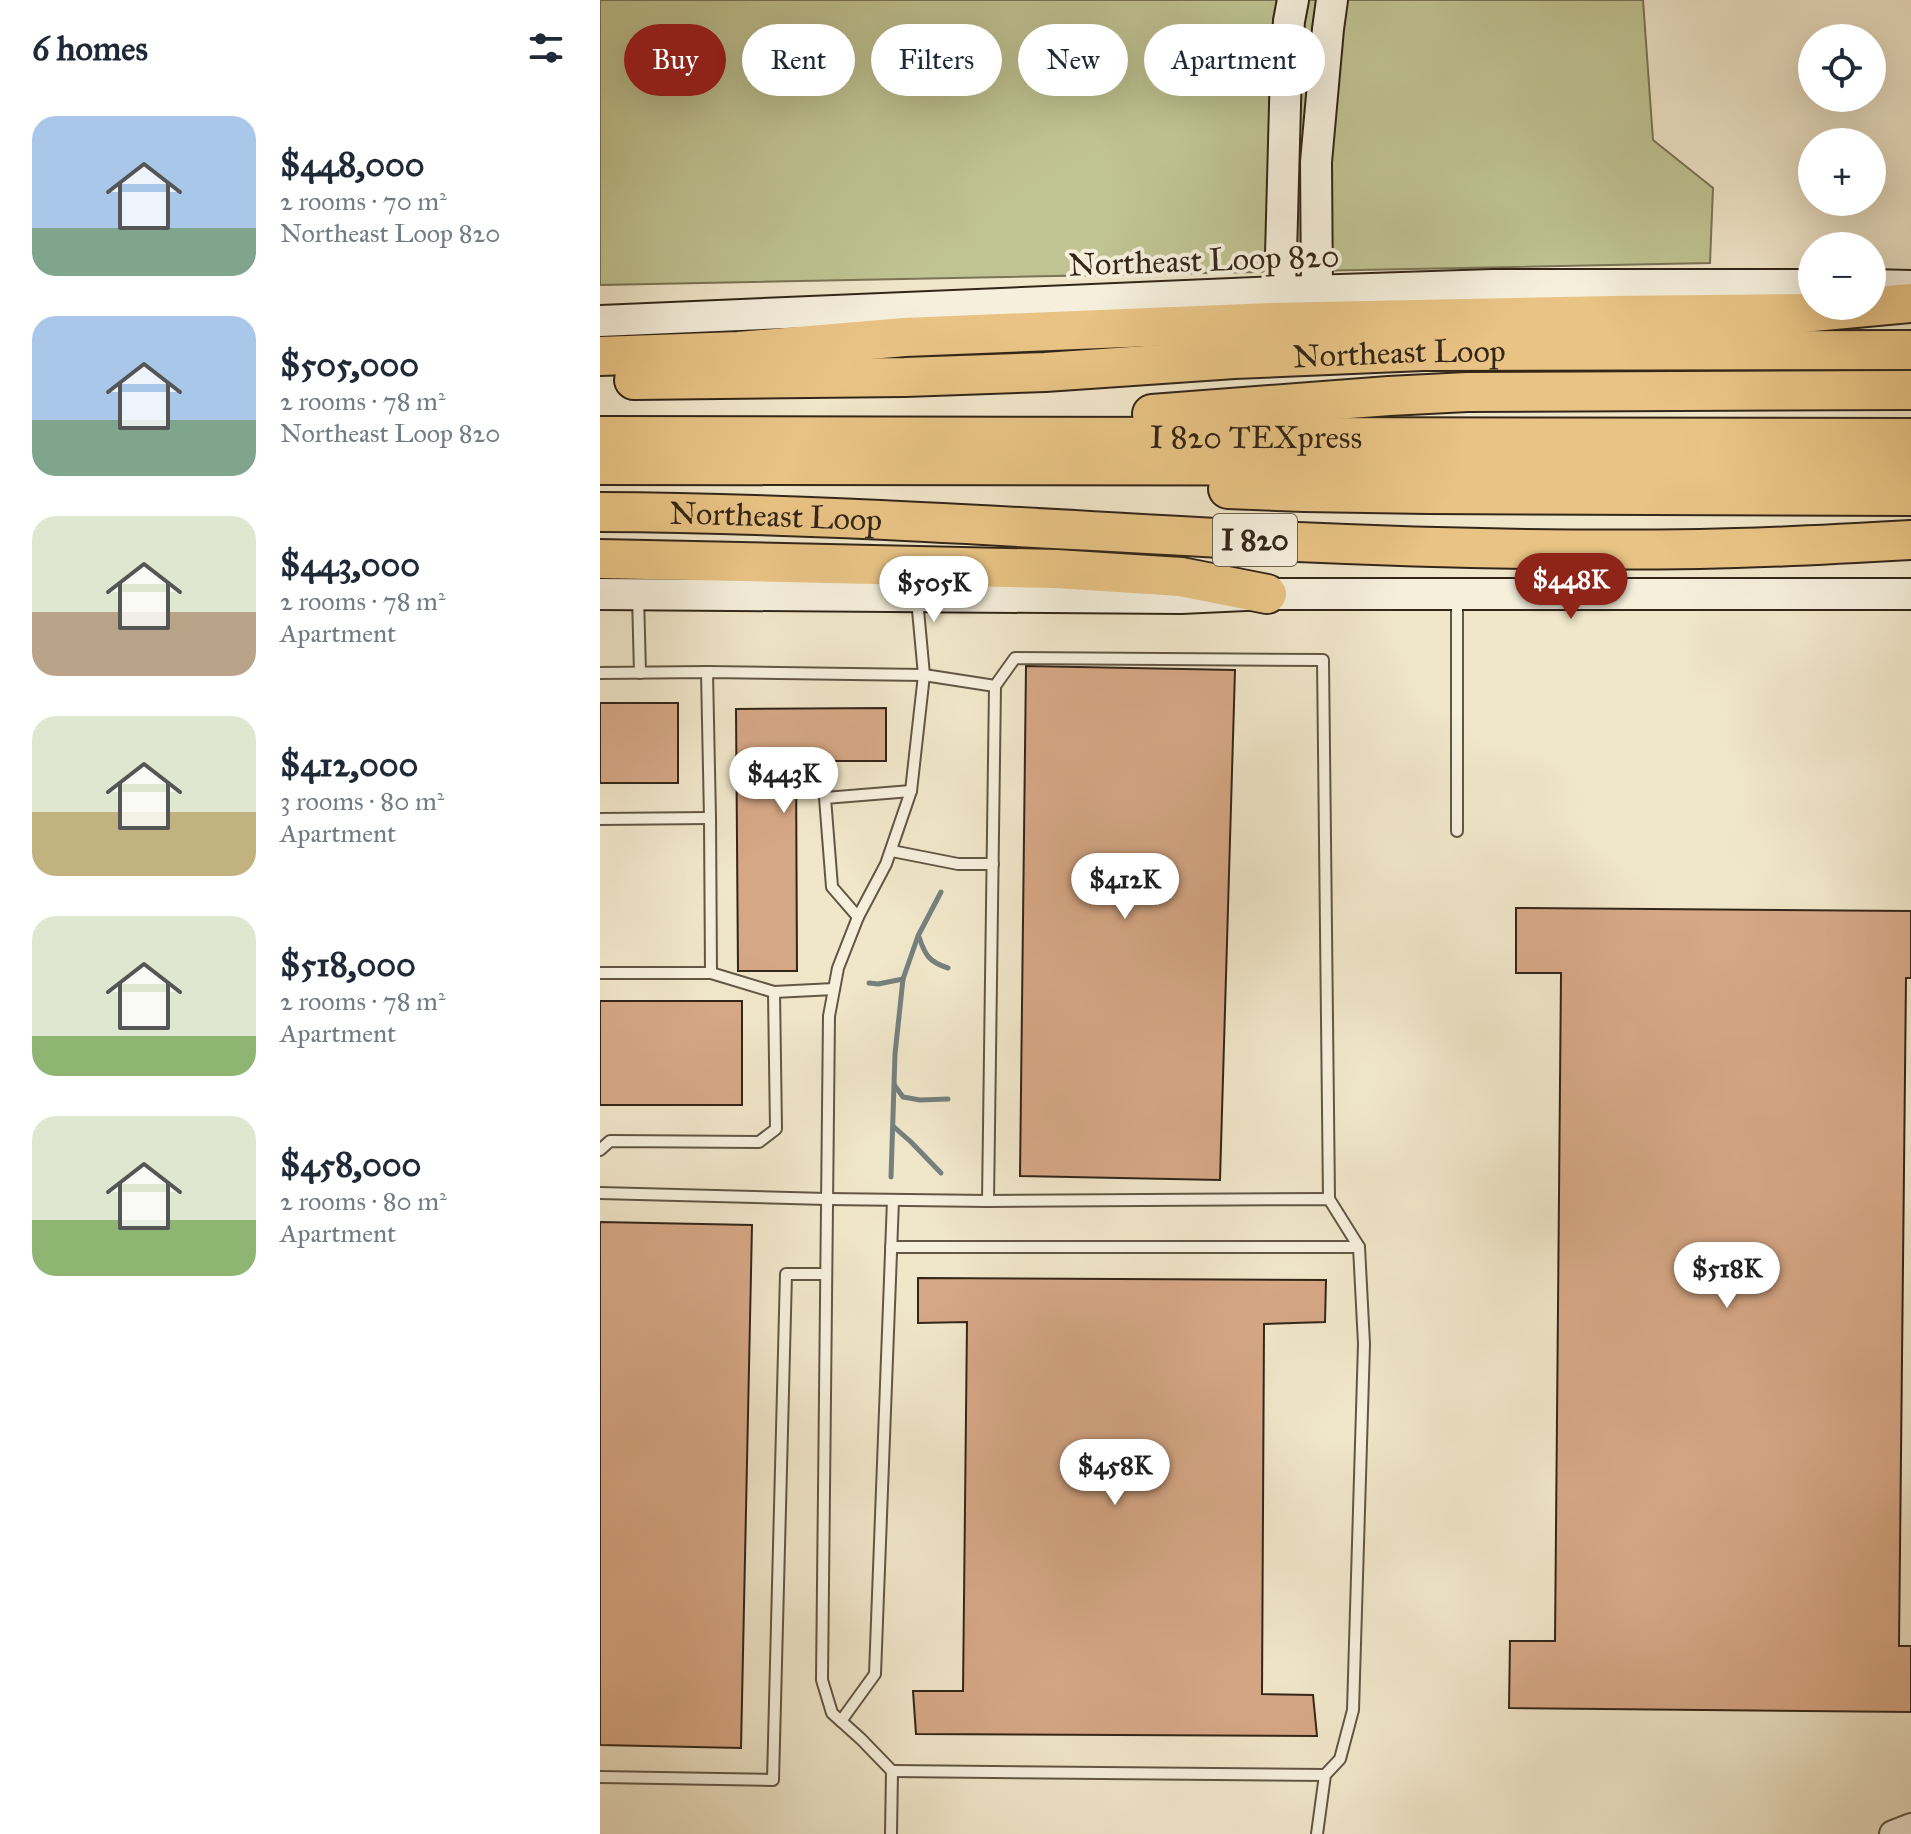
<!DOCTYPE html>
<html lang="en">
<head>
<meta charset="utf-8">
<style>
  body { margin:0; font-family:"IM FELL Great Primer",serif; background:#f6f6f7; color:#1f2937; height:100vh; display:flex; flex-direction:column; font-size:30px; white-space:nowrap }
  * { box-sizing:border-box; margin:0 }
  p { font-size:26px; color:#747a83 }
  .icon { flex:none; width:44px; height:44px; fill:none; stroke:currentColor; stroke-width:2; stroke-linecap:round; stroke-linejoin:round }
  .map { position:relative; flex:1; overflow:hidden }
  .drawer { display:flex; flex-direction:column; background:#fff; width:600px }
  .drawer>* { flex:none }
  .top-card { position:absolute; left:24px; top:24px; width:760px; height:72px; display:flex; gap:16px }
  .tools { position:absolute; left:1198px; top:24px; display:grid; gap:16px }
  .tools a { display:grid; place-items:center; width:88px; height:88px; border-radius:50%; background:#fff; box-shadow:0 8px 32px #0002; font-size:40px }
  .price { position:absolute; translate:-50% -68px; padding:0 18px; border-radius:28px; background:#fff; color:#222; font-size:26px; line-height:52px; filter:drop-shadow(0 2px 4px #0008) }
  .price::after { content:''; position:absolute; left:50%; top:48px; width:24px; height:18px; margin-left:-12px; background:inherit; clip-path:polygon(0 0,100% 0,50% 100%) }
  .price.current { background:#8f2418; color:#fff }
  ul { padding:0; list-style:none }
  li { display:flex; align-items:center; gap:24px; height:200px; padding:0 32px }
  li span { display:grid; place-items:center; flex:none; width:224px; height:160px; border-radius:24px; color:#555 }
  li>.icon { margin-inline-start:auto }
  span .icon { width:96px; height:96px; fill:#fffc; stroke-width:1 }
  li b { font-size:34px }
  h2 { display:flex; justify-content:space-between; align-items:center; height:96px; padding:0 32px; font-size:34px }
  .chip { padding:0 28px; border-radius:36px; background:#fff; box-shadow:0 8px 32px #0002; font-size:28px; line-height:72px }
  .chip.current { background:#8f2418; color:#fff }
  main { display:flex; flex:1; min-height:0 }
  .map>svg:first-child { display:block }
</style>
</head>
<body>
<main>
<section class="drawer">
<h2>6 homes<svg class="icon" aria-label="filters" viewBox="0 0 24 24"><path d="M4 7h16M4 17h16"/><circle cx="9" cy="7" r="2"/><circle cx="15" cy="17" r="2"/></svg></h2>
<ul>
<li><span style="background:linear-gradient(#a9c7e8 70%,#7fa58c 0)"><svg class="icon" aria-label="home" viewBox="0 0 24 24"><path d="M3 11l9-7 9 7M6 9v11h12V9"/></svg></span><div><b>$448,000</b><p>2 rooms · 70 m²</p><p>Northeast Loop 820</p></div></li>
<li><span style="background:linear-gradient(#a9c7e8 65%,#7fa58c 0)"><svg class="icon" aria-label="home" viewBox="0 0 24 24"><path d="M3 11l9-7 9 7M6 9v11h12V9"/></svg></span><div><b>$505,000</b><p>2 rooms · 78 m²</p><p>Northeast Loop 820</p></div></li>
<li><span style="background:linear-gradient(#dfe7d0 60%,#b9a48a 0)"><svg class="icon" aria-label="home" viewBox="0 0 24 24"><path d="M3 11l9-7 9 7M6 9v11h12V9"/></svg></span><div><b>$443,000</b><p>2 rooms · 78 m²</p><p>Apartment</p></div></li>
<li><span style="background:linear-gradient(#dfe7d0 60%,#c2b280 0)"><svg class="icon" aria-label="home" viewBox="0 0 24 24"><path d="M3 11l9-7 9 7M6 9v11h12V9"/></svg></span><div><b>$412,000</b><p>3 rooms · 80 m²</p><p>Apartment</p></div></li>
<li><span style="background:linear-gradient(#dfe7d0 75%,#8fb573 0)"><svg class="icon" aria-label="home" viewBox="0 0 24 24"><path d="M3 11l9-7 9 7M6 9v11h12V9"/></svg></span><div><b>$518,000</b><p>2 rooms · 78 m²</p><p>Apartment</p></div></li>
<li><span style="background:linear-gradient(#dfe7d0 65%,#8fb573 0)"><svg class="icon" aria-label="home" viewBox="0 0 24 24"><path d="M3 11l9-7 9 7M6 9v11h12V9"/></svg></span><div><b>$458,000</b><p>2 rooms · 80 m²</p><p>Apartment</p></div></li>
</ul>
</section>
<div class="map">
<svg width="1311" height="1834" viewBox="0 0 1311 1834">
  <rect width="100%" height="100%" fill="#f0e6c9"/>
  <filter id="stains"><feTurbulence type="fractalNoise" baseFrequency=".0025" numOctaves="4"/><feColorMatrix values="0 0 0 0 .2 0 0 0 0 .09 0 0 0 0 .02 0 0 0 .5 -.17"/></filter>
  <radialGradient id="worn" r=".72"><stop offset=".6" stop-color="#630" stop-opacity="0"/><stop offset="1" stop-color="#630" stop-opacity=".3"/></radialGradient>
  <polygon fill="#c0c392" stroke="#7a7456" stroke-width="2" points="0,0 1043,0 1053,140 1113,188 1110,263 0,285"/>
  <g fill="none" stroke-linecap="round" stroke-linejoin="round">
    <g stroke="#75807e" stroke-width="5">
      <path d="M319,937C325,955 329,962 348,968"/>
      <polyline points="269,983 278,984 303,979"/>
      <polyline points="295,1086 303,1097 320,1100 348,1099"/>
      <polyline points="294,1127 311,1142 341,1173"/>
      <polyline points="291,1177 295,1054 303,979 318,936 341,892"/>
    </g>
  </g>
  <g fill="#d6a785" stroke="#332619" stroke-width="2">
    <polygon points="426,666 635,670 620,1180 420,1176"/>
    <rect x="0" y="703" width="78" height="80"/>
    <polygon points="286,708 286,761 196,761 197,971 138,971 136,709"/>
    <polygon points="916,908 1311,911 1311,978 1306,978 1299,1646 1311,1646 1311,1712 909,1708 910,1641 955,1641 961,973 916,973"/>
    <rect x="0" y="1001" width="142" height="104"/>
    <polygon points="0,1222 152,1225 141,1748 0,1745"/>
    <polygon points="318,1278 726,1280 725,1322 664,1324 662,1694 713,1695 717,1736 316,1734 313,1691 363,1691 367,1322 318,1323"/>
  </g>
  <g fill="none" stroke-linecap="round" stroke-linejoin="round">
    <defs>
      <g id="service">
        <polyline points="38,596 40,673"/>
        <polyline points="857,597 857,831"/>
        <polyline points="107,672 110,818 111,973"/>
        <polyline points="0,673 107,672 324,675 395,686 388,1201"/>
        <polyline points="395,686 415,658 723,660 729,1199"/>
        <polyline points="0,819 110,818"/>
        <polyline points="292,851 358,864 393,864"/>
        <polyline points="258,917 232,887 225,798 311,791"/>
        <polyline points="0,973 111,973 174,992 234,989"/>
        <polyline points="0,1150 10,1141 159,1142 176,1129 174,992"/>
        <polyline points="0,1193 227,1199 388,1201 729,1199 759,1247 764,1344 753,1710 740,1759 725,1775 717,1834"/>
        <polyline points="291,1247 759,1247"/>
        <polyline points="241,1721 275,1674 293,1200"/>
        <polyline points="292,1771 725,1775"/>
        <polyline points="0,1777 173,1780 186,1274 226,1274"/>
        <polyline points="291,1834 292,1771 261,1739 232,1713 222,1680 229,1016 238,968 258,917 286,864 311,791 324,675 317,599"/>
      </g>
      <polyline id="tertiary" points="1293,1834 1311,1827"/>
      <g id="secondary">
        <polyline points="1272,285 1311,286"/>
        <polyline points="717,291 716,162 728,29 732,0"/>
        <polyline points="680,292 686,68 689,21 693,0"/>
        <polyline points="0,321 680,292 893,285 1212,285"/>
        <polyline points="0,594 581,598 667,594 1311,594"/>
      </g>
      <g id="motorway">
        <polyline points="0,356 138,351 305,337 671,322 1012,315 1202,313 1311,303"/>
        <path id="s1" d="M34,380L305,377L445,372L634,359L823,351L1311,350"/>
        <polyline points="552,414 789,396 867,392 1311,390"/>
        <path id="s2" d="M0,436L1311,438"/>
        <polyline points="0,465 1311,466"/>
        <polyline points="628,489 704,492 828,494 1311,496"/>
        <path id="s3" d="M0,512C233,513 465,531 698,542C832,548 966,551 1100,549C1171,548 1241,544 1311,540"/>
        <polyline points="0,559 456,569 581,577 667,594"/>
      </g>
    </defs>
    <use href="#service" stroke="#625645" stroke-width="14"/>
    <use href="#tertiary" stroke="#625645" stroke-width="30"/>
    <use href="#secondary" stroke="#332619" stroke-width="34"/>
    <use href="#motorway" stroke="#332619" stroke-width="42"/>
    <use href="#service" stroke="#f5efdc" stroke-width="10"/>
    <use href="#tertiary" stroke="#f5efdc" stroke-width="26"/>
    <use href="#secondary" stroke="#f5efdc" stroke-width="30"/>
    <use href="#motorway" stroke="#e8c384" stroke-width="38"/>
  </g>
  <g text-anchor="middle" stroke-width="8" stroke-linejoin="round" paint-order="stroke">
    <rect fill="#f5efdc" stroke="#6d6254" stroke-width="2" x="613" y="514" width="84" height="52" rx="6"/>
    <g font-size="30" font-weight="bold" fill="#332619">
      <text x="655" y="550">I 820</text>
    </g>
    <g font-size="32" fill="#332619" stroke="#f5efdc">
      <text transform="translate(604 260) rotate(-2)" y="11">Northeast Loop 820</text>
      <text dy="11" stroke="none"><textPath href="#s1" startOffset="766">Northeast Loop</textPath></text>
      <text dy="11" stroke="none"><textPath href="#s2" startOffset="656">I 820 TEXpress</textPath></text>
      <text dy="11" stroke="none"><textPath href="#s3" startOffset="176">Northeast Loop</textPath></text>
    </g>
  </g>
  <rect width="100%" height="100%" filter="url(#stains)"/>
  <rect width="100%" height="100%" fill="url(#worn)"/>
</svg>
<div class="tools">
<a><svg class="icon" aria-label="locate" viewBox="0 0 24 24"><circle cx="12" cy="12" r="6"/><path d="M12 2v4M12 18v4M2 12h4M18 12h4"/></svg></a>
<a>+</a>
<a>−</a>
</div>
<b class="price current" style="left:971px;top:621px">$448K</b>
<b class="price" style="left:334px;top:624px">$505K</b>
<b class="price" style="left:184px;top:815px">$443K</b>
<b class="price" style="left:525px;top:921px">$412K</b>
<b class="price" style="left:1127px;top:1310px">$518K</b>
<b class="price" style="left:515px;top:1507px">$458K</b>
<div class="top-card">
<a class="chip current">Buy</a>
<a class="chip">Rent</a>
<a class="chip">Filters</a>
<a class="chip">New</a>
<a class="chip">Apartment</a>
</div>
</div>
</main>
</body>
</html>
